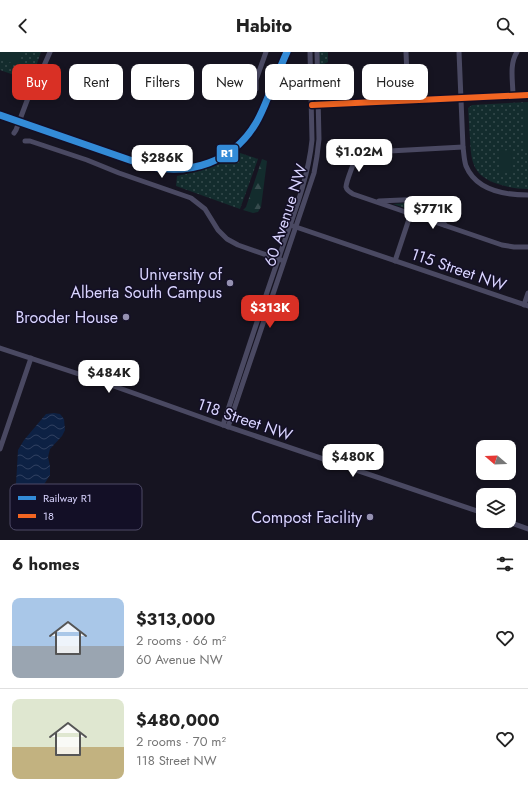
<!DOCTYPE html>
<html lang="en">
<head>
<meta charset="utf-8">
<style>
  body { margin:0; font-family:Jost,sans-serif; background:#f6f6f6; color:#222; height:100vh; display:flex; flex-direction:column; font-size:15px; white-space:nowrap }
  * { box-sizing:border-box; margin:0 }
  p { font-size:13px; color:#767676 }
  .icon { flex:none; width:22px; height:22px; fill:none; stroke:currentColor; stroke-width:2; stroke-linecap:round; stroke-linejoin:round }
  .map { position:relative; height:488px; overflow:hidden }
  .drawer { display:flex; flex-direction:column; background:#fff; flex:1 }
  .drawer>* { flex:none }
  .guide { position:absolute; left:12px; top:12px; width:504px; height:36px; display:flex; gap:8px }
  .needle { width:26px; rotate:289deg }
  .fabs { position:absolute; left:476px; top:388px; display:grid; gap:8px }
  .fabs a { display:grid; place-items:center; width:40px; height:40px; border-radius:8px; background:#fff; box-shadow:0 2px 6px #0003; font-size:20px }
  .price { position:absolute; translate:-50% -34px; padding:0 9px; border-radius:8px; background:#fff; color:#222; font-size:13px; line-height:26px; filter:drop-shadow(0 1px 2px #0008) }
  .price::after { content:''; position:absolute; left:50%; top:24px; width:12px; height:9px; margin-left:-6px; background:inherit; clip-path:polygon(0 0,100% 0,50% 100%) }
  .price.on { background:#d93025; color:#fff }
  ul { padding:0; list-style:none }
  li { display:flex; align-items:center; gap:12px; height:100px; padding:0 12px }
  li+li { border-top:1px solid #e0e0e0 }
  li span { display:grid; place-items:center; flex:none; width:112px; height:80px; border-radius:8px; color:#555 }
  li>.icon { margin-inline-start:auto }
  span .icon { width:48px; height:48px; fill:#fffc; stroke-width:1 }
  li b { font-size:17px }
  h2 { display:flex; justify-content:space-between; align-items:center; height:48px; padding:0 12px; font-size:17px }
  .tag { padding:0 14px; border-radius:8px; background:#fff; box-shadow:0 2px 6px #0003; font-size:14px; line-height:36px }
  .tag.on { background:#d93025; color:#fff }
  header { display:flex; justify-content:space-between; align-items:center; height:52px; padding:0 12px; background:#fff; font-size:18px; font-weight:700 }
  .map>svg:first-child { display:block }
</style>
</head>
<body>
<header><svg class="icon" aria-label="back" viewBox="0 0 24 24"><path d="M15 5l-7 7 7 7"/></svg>Habito<svg class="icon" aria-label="search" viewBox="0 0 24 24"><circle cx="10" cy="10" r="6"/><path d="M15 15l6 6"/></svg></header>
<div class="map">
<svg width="528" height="488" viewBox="0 0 528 488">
  <defs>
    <pattern id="grass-dots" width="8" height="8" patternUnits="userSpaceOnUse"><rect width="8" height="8" fill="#132c2d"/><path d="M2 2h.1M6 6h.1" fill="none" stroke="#354a4c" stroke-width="1.8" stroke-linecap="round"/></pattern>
    <pattern id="forest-firs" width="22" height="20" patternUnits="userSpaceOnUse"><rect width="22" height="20" fill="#132c2d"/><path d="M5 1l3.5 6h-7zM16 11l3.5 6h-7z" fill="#354a4c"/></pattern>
    <pattern id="water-waves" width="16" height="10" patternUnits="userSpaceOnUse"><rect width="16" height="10" fill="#0d2144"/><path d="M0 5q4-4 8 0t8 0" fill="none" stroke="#304060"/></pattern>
  </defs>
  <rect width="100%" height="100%" fill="#161421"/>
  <g fill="url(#grass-dots)">
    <polygon points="0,0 41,0 31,29 0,18"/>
    <polygon points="319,0 328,0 328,10 320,14"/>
    <path d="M528,50V137C518,137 507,135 498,132C473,124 471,110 470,87C469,76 469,66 468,56L472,53Z"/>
    <path d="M237,100L258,107L240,157L176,134L177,124C200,119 218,116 237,100Z"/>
    <polygon points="424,150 435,166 393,152"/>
  </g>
  <polygon fill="url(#forest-firs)" points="262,107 267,109 261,155 258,160 253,161 243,158 246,155"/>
  <g fill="#132c2d">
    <polygon points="0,0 23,0 18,13 0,7"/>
    <polygon points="526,51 528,51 528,98 525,98 524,53"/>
    <polygon points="511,98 512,119 500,119 499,99"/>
  </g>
  <polygon fill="url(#water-waves)" points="54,361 60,362 64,367 65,378 62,384 50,397 48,405 50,414 50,423 45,431 39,439 30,442 21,440 16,432 18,398 24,388 46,362"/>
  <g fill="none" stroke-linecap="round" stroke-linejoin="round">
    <g stroke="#4a4962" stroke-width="5">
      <polyline points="406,0 408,48"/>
      <path d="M459,0L463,95C464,102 464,108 466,114C476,138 505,143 528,143"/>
      <polyline points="256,37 256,28 266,0"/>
      <path d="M513,44C513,30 509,12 517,0"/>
      <polyline points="315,52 528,43"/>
      <polyline points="14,81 16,78 28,46 43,16 50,0"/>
      <polyline points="25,89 30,89 87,108 119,121 191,146 205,157 218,178 227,187 238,193 281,208"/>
      <path d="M463,95L371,100C367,100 362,99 359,102C355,105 346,131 346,135C347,139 350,140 353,142L502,193L514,195H528"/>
      <polyline points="379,149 424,147 429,150 445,173"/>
      <polyline points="293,174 528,254"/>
      <polyline points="395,209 411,161"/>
      <polyline points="524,253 528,241"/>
      <polyline points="0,296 94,327 223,373 483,461"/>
      <path d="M223,373C241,318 259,263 278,208C291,169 308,129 312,88L310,0"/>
      <polyline points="228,375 314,121 317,104 319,87 317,0"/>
      <polyline points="0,397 31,306"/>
      <polyline points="506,469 528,477"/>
    </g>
    <defs>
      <polyline id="bus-1" points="312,53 528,43"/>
    </defs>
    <use href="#bus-1" stroke="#130f26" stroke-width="9"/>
    <use href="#bus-1" stroke="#f26522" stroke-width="6"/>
    <defs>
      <path id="rail-1" d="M0,63L147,114C190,124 233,110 256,71C262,61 266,50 270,40C276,27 281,13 287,0"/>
    </defs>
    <use href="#rail-1" stroke="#130f26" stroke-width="10"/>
    <use href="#rail-1" stroke="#338bd7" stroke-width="7"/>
  </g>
  <g fill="#9591b1" stroke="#130f26" stroke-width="1.5">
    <circle cx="230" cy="231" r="4"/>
    <circle cx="126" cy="265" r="4"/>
    <circle cx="370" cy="465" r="4"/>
  </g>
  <g text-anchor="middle" stroke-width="3" stroke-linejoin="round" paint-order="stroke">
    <g font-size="16" fill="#d9d4ff" stroke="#130f26">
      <text transform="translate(285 163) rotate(-72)" y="6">60 Avenue NW</text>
      <text transform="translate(459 217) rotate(19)" y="6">115 Street NW</text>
      <text transform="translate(245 367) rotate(19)" y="6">118 Street NW</text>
    </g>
    <g font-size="16" fill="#d9d4ff" stroke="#130f26" text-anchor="end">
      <text x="222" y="228">University of<tspan x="222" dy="18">Alberta South Campus</tspan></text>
      <text x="118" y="271">Brooder House</text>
      <text x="362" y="471">Compost Facility</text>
    </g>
  </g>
  <rect x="10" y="432" width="132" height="46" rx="6" fill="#130f26" stroke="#4e4a67" stroke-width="1"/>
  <rect x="18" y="444" width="18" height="4" fill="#338bd7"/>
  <rect x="18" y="462" width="18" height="4" fill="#f26522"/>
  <g font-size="11" fill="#d9d4ff">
    <text x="43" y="450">Railway R1</text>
    <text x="43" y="468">18</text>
  </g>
  <rect stroke="#130f26" stroke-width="1.5" x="216" y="92" width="23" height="19" rx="4" fill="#338bd7"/>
  <g font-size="11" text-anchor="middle" font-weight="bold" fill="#fff">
    <text x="227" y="105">R1</text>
  </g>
</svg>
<div class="fabs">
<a><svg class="needle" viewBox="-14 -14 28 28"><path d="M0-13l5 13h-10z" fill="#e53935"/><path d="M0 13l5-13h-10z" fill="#767676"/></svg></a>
<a><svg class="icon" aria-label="layers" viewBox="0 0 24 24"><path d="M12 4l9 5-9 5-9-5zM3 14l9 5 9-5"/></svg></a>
</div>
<b class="price" style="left:359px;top:121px">$1.02M</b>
<b class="price" style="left:162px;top:127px">$286K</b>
<b class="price" style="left:433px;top:178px">$771K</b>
<b class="price on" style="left:270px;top:277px">$313K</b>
<b class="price" style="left:109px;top:342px">$484K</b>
<b class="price" style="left:353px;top:426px">$480K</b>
<div class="guide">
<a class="tag on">Buy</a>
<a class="tag">Rent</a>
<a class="tag">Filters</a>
<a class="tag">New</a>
<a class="tag">Apartment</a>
<a class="tag">House</a>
</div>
</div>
<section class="drawer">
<h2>6 homes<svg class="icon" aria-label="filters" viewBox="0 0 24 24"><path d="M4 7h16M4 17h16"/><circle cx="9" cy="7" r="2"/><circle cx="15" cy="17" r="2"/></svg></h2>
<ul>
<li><span style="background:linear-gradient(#a9c7e8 60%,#9aa5b1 0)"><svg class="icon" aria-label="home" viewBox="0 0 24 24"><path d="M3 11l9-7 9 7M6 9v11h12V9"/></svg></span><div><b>$313,000</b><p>2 rooms · 66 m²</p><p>60 Avenue NW</p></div><svg class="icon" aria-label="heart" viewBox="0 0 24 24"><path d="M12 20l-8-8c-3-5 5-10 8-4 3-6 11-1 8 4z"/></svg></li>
<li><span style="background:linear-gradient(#dfe7d0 60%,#c2b280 0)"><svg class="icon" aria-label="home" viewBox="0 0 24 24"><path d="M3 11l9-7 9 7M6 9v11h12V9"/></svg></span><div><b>$480,000</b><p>2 rooms · 70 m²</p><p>118 Street NW</p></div><svg class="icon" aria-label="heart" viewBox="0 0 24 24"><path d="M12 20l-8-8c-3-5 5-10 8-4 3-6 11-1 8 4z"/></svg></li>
</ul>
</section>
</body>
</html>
